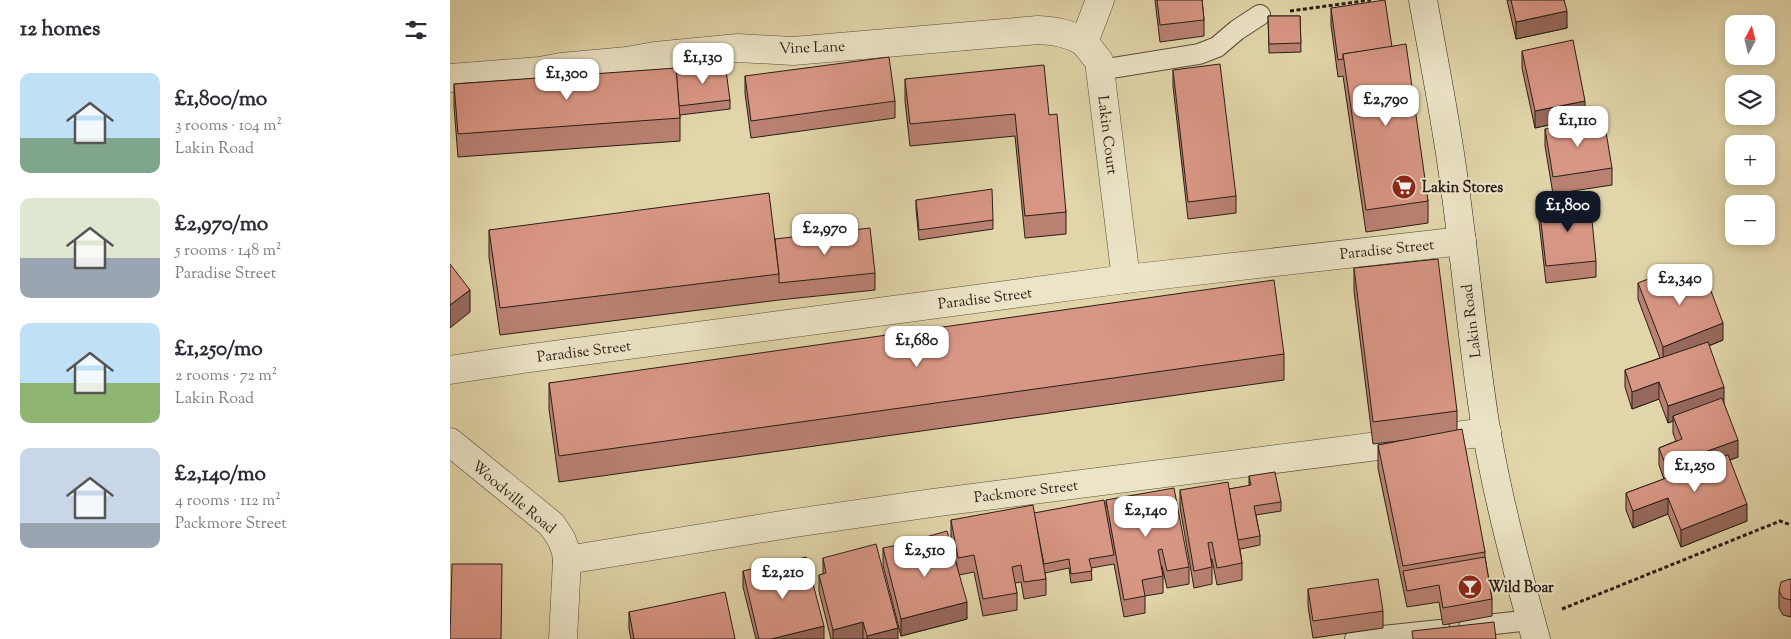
<!DOCTYPE html>
<html lang="en">
<head>
<meta charset="utf-8">
<style>
  body { margin:0; font-family:"Sorts Mill Goudy",serif; background:#f7f7f7; color:#2b2b33; height:100vh; display:flex; flex-direction:column; font-size:19px; white-space:nowrap }
  * { box-sizing:border-box; margin:0 }
  p { font-size:16px; color:#7c7c81 }
  .icon { flex:none; width:28px; height:28px; fill:none; stroke:currentColor; stroke-width:2; stroke-linecap:round; stroke-linejoin:round }
  .map { position:relative; flex:1; overflow:hidden }
  .panel { display:flex; flex-direction:column; background:#fff; width:450px }
  .panel>* { flex:none }
  .needle { width:32px; rotate:7deg }
  .fabs { position:absolute; left:1275px; top:15px; display:grid; gap:10px }
  .fabs a { display:grid; place-items:center; width:50px; height:50px; border-radius:10px; background:#fff; box-shadow:0 2px 8px #0003; font-size:25px }
  .price { position:absolute; translate:-50% -42px; padding:0 11px; border-radius:10px; background:#fff; color:#222; font-size:16px; line-height:32px; filter:drop-shadow(0 1px 2px #0008) }
  .price::after { content:''; position:absolute; left:50%; top:30px; width:15px; height:11px; margin-left:-8px; background:inherit; clip-path:polygon(0 0,100% 0,50% 100%) }
  .price.selected { background:#111827; color:#fff }
  ul { padding:0; list-style:none }
  li { display:flex; align-items:center; gap:15px; height:125px; padding:0 20px }
  li span { display:grid; place-items:center; flex:none; width:140px; height:100px; border-radius:10px; color:#555 }
  li>.icon { margin-inline-start:auto }
  span .icon { width:60px; height:60px; fill:#fffc; stroke-width:1 }
  li b { font-size:21px }
  h2 { display:flex; justify-content:space-between; align-items:center; height:60px; padding:0 20px; font-size:21px }
  main { display:flex; flex:1; min-height:0 }
  .map>svg:first-child { display:block }
</style>
</head>
<body>
<main>
<section class="panel">
<h2>12 homes<svg class="icon" aria-label="filters" viewBox="0 0 24 24"><path d="M4 7h16M4 17h16"/><circle cx="9" cy="7" r="2"/><circle cx="15" cy="17" r="2"/></svg></h2>
<ul>
<li><span style="background:linear-gradient(#bfe0f5 65%,#7fa58c 0)"><svg class="icon" aria-label="home" viewBox="0 0 24 24"><path d="M3 11l9-7 9 7M6 9v11h12V9"/></svg></span><div><b>£1,800/mo</b><p>3 rooms · 104 m²</p><p>Lakin Road</p></div></li>
<li><span style="background:linear-gradient(#dfe7d0 60%,#9aa5b1 0)"><svg class="icon" aria-label="home" viewBox="0 0 24 24"><path d="M3 11l9-7 9 7M6 9v11h12V9"/></svg></span><div><b>£2,970/mo</b><p>5 rooms · 148 m²</p><p>Paradise Street</p></div></li>
<li><span style="background:linear-gradient(#bfe0f5 60%,#8fb573 0)"><svg class="icon" aria-label="home" viewBox="0 0 24 24"><path d="M3 11l9-7 9 7M6 9v11h12V9"/></svg></span><div><b>£1,250/mo</b><p>2 rooms · 72 m²</p><p>Lakin Road</p></div></li>
<li><span style="background:linear-gradient(#c9d6e8 75%,#9aa5b1 0)"><svg class="icon" aria-label="home" viewBox="0 0 24 24"><path d="M3 11l9-7 9 7M6 9v11h12V9"/></svg></span><div><b>£2,140/mo</b><p>4 rooms · 112 m²</p><p>Packmore Street</p></div></li>
</ul>
</section>
<div class="map">
<svg width="1341" height="639" viewBox="0 0 1341 639">
  <rect width="100%" height="100%" fill="#e1d5a9"/>
  <filter id="stains"><feTurbulence type="fractalNoise" baseFrequency=".004" numOctaves="4"/><feColorMatrix values="0 0 0 0 .2 0 0 0 0 .09 0 0 0 0 .02 0 0 0 .5 -.17"/></filter>
  <radialGradient id="worn" r=".72"><stop offset=".6" stop-color="#630" stop-opacity="0"/><stop offset="1" stop-color="#630" stop-opacity=".3"/></radialGradient>
  <g fill="none" stroke-linecap="round" stroke-linejoin="round">
    <defs>
      <g id="lane">
        <polyline points="650,70 749,54 767,47 787,30 810,15"/>
        <polyline points="1019,627 1080,620"/>
        <polyline points="905,639 990,630"/>
      </g>
      <g id="street">
        <polyline points="650,0 634,42 649,61 676,279"/>
        <path d="M0,78L90,71L111,67L177,61L205,56L288,48L343,51L588,30C605,31 619,33 634,42"/>
        <polyline points="0,370 73,359 676,279 1012,241"/>
        <path d="M0,442L101,524C110,536 116,545 117,560L113,639"/>
        <polyline points="117,560 338,524 482,503 1037,432"/>
      </g>
      <path id="secondary" d="M973,0C983,56 994,111 1002,167C1015,255 1022,342 1036,429C1048,500 1067,570 1086,639"/>
    </defs>
    <use href="#lane" stroke="#564c3c" stroke-width="22"/>
    <use href="#street" stroke="#564c3c" stroke-width="29"/>
    <use href="#secondary" stroke="#281e17" stroke-width="29"/>
    <g stroke="#281e17" stroke-width="3" stroke-dasharray="4 2.5" stroke-linecap="butt">
      <polyline points="840,11 921,0"/>
      <polyline points="1112,609 1330,521 1341,525"/>
    </g>
    <use href="#lane" stroke="#ece4c7" stroke-width="20"/>
    <use href="#street" stroke="#ece4c7" stroke-width="28"/>
    <use href="#secondary" stroke="#ece4c7" stroke-width="28"/>
  </g>
  <g fill="#ba8172" stroke="#281e17">
    <polygon points="705,0 752,0 754,20 754,36 710,42"/>
    <polygon points="1057,0 1114,0 1117,28 1066,39"/>
    <polygon points="881,8 942,47 978,201 978,223 916,232 893,76 888,77 881,25"/>
    <polygon points="818,16 850,16 851,52 819,53"/>
    <polygon points="1072,51 1135,117 1085,128 1072,68"/>
    <polygon points="226,69 280,100 280,109 230,115 230,141 8,157 4,107 4,84"/>
    <polygon points="723,70 786,196 786,213 738,219 723,86"/>
    <polygon points="295,76 445,101 445,118 301,138 295,93"/>
    <polygon points="455,79 599,115 616,212 616,234 575,238 565,136 460,146 455,101"/>
    <polygon points="1095,129 1162,168 1162,185 1103,194 1095,146"/>
    <polygon points="466,200 543,220 543,229 469,240 466,209"/>
    <polygon points="1089,205 1146,261 1146,277 1096,283 1089,222"/>
    <polygon points="39,230 325,239 425,273 425,290 329,300 50,335 39,257"/>
    <polygon points="904,268 1007,411 1007,430 1035,552 1035,557 1042,599 1042,616 993,625 989,602 957,607 928,468 928,445 957,440 923,444 904,291"/>
    <polygon points="1188,283 1273,340 1259,346 1288,457 1280,460 1297,521 1231,547 1218,514 1183,528 1176,510 1176,493 1214,479 1209,465 1209,448 1226,441 1223,433 1223,421 1218,423 1209,399 1182,409 1175,387 1175,370 1210,358 1188,299"/>
    <polygon points="834,354 834,380 109,482 99,409 99,383"/>
    <polygon points="799,476 831,502 831,511 806,515 810,536 810,545 790,549 792,563 792,580 767,585 762,559 761,559 762,567 762,584 744,588 730,507 730,490 779,489 799,486"/>
    <polygon points="656,500 739,567 739,584 717,588 712,566 711,566 713,576 713,593 695,596 695,613 674,617 664,564 641,568 642,580 621,583 619,568 595,573 596,579 596,595 574,599 571,582 565,583 567,593 567,610 533,616 524,572 509,575 517,619 451,636 433,565 433,548 457,559 476,554 476,537 507,566 501,537 501,520 656,507"/>
    <polygon points="373,558 448,639 381,639 369,591 369,575 373,574"/>
    <polygon points="336,562 374,639 306,639 293,587 293,571 325,578 336,576"/>
    <polygon points="1341,579 1341,617 1333,615 1329,608 1329,591"/>
    <polygon points="858,589 933,611 933,628 863,638 858,606"/>
    <polygon points="179,612 285,639 181,639 179,629"/>
  </g>
  <g fill="#97695c" stroke="#281e17">
    <polygon points="1117,11 1117,28 1066,39 1066,22"/>
    <polygon points="1135,101 1135,117 1085,128 1085,111"/>
    <polygon points="20,290 20,312 0,328 0,305"/>
    <polygon points="1273,323 1273,340 1213,364 1213,347"/>
    <polygon points="1209,382 1209,399 1182,409 1182,392"/>
    <polygon points="1274,387 1274,404 1223,416 1223,421 1218,423 1218,406"/>
    <polygon points="1288,440 1288,457 1216,483 1216,466"/>
    <polygon points="1218,498 1218,514 1183,528 1183,511"/>
    <polygon points="1297,504 1297,521 1231,547 1231,530"/>
    <polygon points="517,602 517,619 451,636 451,619"/>
    <polygon points="413,622 413,639 383,639 383,630"/>
    <polygon points="374,626 374,639 321,639"/>
    <polygon points="448,628 448,639 417,639 417,636"/>
  </g>
  <g fill="#d89684" stroke="#281e17">
    <polygon points="707,0 752,0 754,20 710,25"/>
    <polygon points="935,0 942,47 893,54 893,59 888,60 881,8"/>
    <polygon points="1061,0 1114,0 1117,11 1066,22"/>
    <polygon points="818,16 850,16 851,43 819,44"/>
    <polygon points="1123,40 1135,101 1085,111 1072,51"/>
    <polygon points="956,44 978,201 916,210 893,54"/>
    <polygon points="439,57 445,101 301,121 295,76"/>
    <polygon points="275,63 280,100 229,106 226,69"/>
    <polygon points="770,64 786,196 738,202 723,70"/>
    <polygon points="594,65 599,115 607,114 616,212 575,216 565,114 460,124 455,79"/>
    <polygon points="226,68 230,118 8,134 4,84"/>
    <polygon points="1154,120 1162,168 1103,177 1095,129"/>
    <polygon points="542,189 543,220 469,230 466,200"/>
    <polygon points="319,193 329,274 50,308 39,230"/>
    <polygon points="1140,200 1146,261 1096,266 1089,205"/>
    <polygon points="420,228 425,273 329,283 329,274 325,239"/>
    <polygon points="988,259 1007,411 923,422 904,268"/>
    <polygon points="0,264 20,290 0,305"/>
    <polygon points="1221,270 1258,283 1273,323 1213,347 1188,283"/>
    <polygon points="824,280 834,354 109,456 99,383"/>
    <polygon points="1258,342 1274,387 1218,406 1209,382 1182,392 1175,370"/>
    <polygon points="1272,398 1288,440 1216,466 1209,448 1232,439 1223,416"/>
    <polygon points="1012,429 1035,552 953,566 928,445"/>
    <polygon points="1278,455 1297,504 1231,530 1218,498 1183,511 1176,493"/>
    <polygon points="825,472 831,502 804,506 810,536 788,540 779,489 801,485 799,476"/>
    <polygon points="778,482 792,563 767,568 762,542 758,543 762,567 744,571 730,490"/>
    <polygon points="724,488 739,567 717,571 712,549 708,550 713,576 692,580 695,596 674,600 656,500"/>
    <polygon points="654,500 664,555 639,559 642,571 621,574 619,559 594,564 584,513"/>
    <polygon points="583,505 596,579 574,582 571,565 562,567 567,593 533,599 524,555 508,558 501,520"/>
    <polygon points="497,531 517,602 451,619 433,548 453,544 457,559 480,553 476,537"/>
    <polygon points="426,544 448,628 417,636 413,622 383,630 369,575 376,573 373,558"/>
    <polygon points="356,557 374,626 321,639 309,639 293,571 322,564 325,578 339,575 336,562"/>
    <polygon points="1035,557 1042,599 993,608 989,585 957,591 953,571"/>
    <polygon points="2,564 52,564 51,639 0,639"/>
    <polygon points="928,579 933,611 863,621 858,589"/>
    <polygon points="1340,579 1341,579 1341,600 1333,598 1329,591 1331,582"/>
    <polygon points="275,592 285,639 184,639 179,612"/>
    <polygon points="1044,622 1046,639 963,639 962,631"/>
  </g>
  <defs>
    <symbol id="supermarket-disc" viewBox="-11 -11 22 22"><circle r="9.5" fill="#8f2418" stroke="#ece4c7"/><path d="M-6-5.5h2.5l.6 2H6L4.5 2H-2.5L-4.4-4H-6ZM-1.5 3.2a1.3 1.3 0 1 0 .1 0ZM3 3.2a1.3 1.3 0 1 0 .1 0Z" fill="#fff"/></symbol>
    <symbol id="bar-disc" viewBox="-11 -11 22 22"><circle r="9.5" fill="#8f2418" stroke="#ece4c7"/><path d="M-6-5H6L.8 .8V4.5H3.5V6h-7V4.5H-.8V.8Z" fill="#fff"/></symbol>
  </defs>
  <g fill-rule="evenodd">
    <use href="#supermarket-disc" x="940" y="173" width="28" height="28"/>
    <use href="#bar-disc" x="1006" y="573" width="28" height="28"/>
  </g>
  <g text-anchor="middle" stroke-width="4" stroke-linejoin="round" paint-order="stroke">
    <g font-size="15" fill="#281e17" stroke="#ece4c7">
      <text transform="translate(362 47) rotate(-2)" y="5">Vine Lane</text>
      <text transform="translate(658 135) rotate(83)" y="5">Lakin Court</text>
      <text transform="translate(937 249) rotate(-6)" y="5">Paradise Street</text>
      <text transform="translate(535 298) rotate(-7)" y="5">Paradise Street</text>
      <text transform="translate(1021 321) rotate(-97)" y="5">Lakin Road</text>
      <text transform="translate(134 351) rotate(-7)" y="5">Paradise Street</text>
      <text transform="translate(576 491) rotate(-7)" y="5">Packmore Street</text>
      <text transform="translate(64 497) rotate(40)" y="5">Woodville Road</text>
    </g>
    <g font-size="15" font-weight="bold" fill="#281e17" stroke="#ece4c7" text-anchor="start">
      <text x="972" y="192">Lakin Stores</text>
      <text x="1038" y="592">Wild Boar</text>
    </g>
  </g>
  <rect width="100%" height="100%" filter="url(#stains)"/>
  <rect width="100%" height="100%" fill="url(#worn)"/>
</svg>
<div class="fabs">
<a><svg class="needle" viewBox="-14 -14 28 28"><path d="M0-13l5 13h-10z" fill="#e53935"/><path d="M0 13l5-13h-10z" fill="#7c7c81"/></svg></a>
<a><svg class="icon" aria-label="layers" viewBox="0 0 24 24"><path d="M12 4l9 5-9 5-9-5zM3 14l9 5 9-5"/></svg></a>
<a>+</a>
<a>−</a>
</div>
<b class="price" style="left:253px;top:85px">£1,130</b>
<b class="price" style="left:117px;top:101px">£1,300</b>
<b class="price" style="left:936px;top:127px">£2,790</b>
<b class="price" style="left:1128px;top:148px">£1,110</b>
<b class="price selected" style="left:1118px;top:233px">£1,800</b>
<b class="price" style="left:375px;top:256px">£2,970</b>
<b class="price" style="left:1230px;top:306px">£2,340</b>
<b class="price" style="left:467px;top:368px">£1,680</b>
<b class="price" style="left:1245px;top:493px">£1,250</b>
<b class="price" style="left:696px;top:538px">£2,140</b>
<b class="price" style="left:475px;top:578px">£2,510</b>
<b class="price" style="left:333px;top:600px">£2,210</b>
</div>
</main>
</body>
</html>
